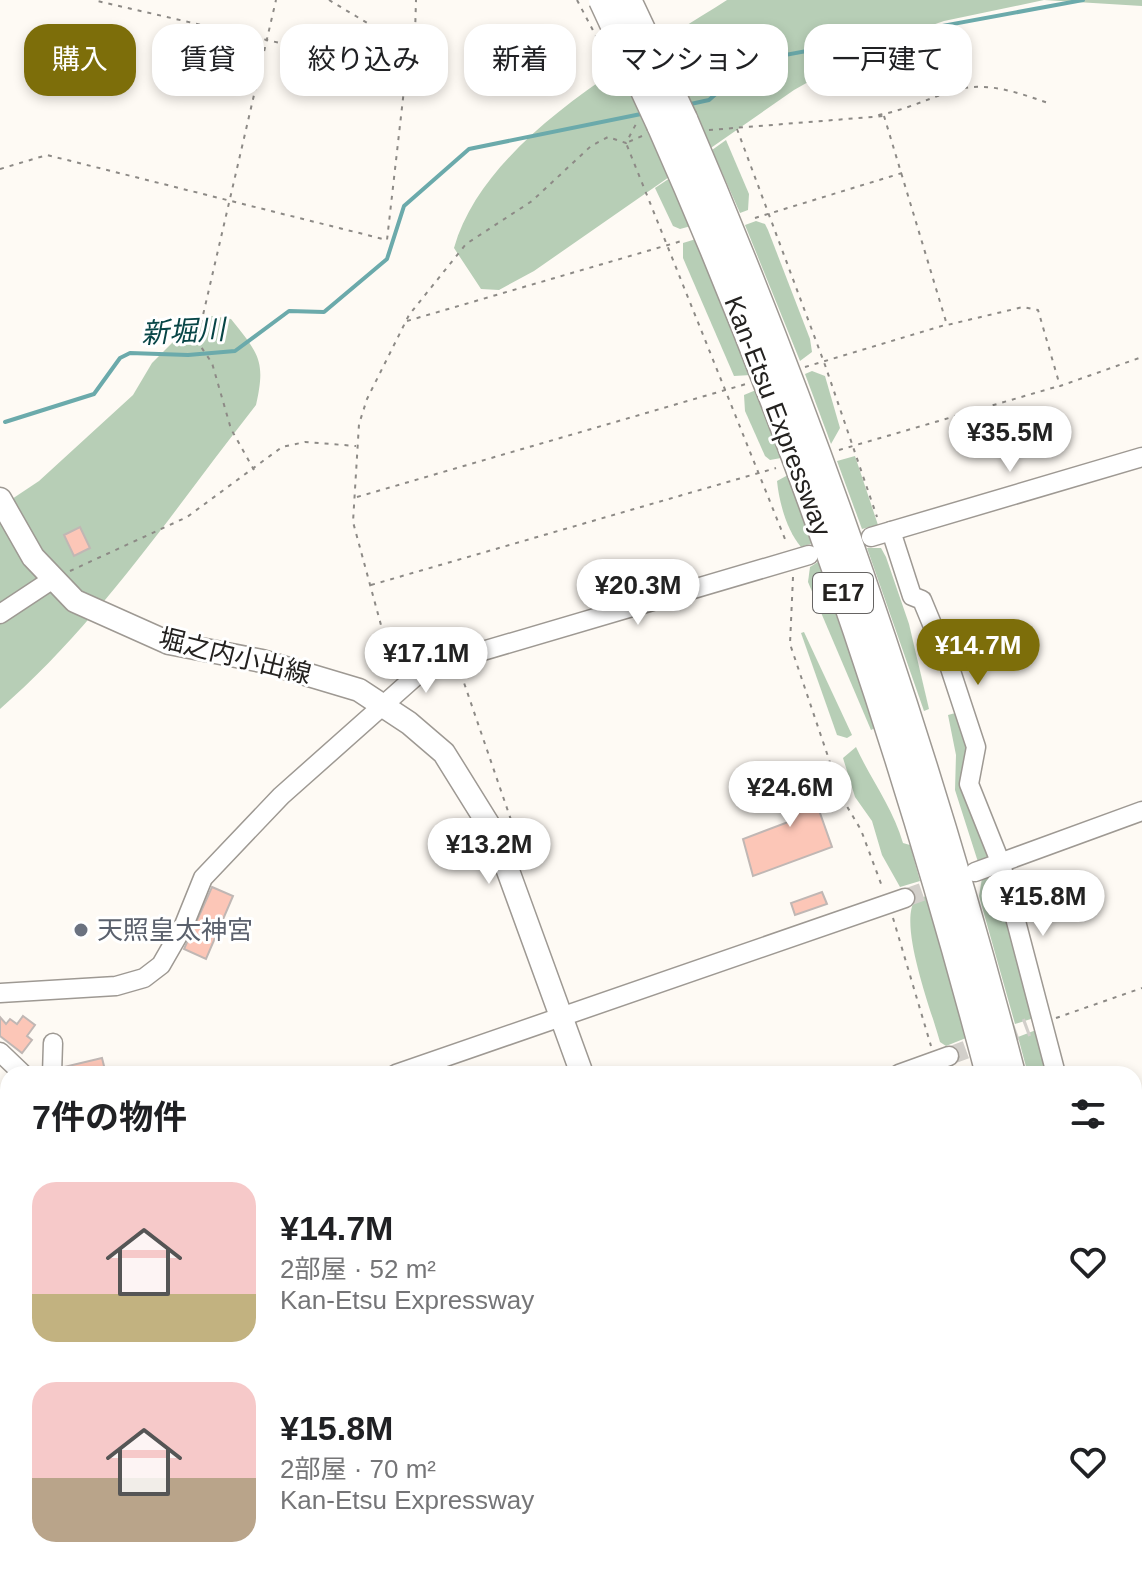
<!DOCTYPE html>
<html lang="ja">
<head>
<meta charset="utf-8">
<style>
  body { margin:0; font-family:Arial,"Noto Sans JP",sans-serif; background:#f2f2f2; color:#202124; height:100vh; display:flex; flex-direction:column; font-size:30px; white-space:nowrap }
  * { box-sizing:border-box; margin:0 }
  p { font-size:26px; color:#757577 }
  .icon { flex:none; width:44px; height:44px; fill:none; stroke:currentColor; stroke-width:2; stroke-linecap:round; stroke-linejoin:round }
  .map { position:relative; flex:1; overflow:hidden }
  .panel { position:absolute; left:0px; top:1066px; width:1142px; height:512px; display:flex; flex-direction:column; background:#fff; border-radius:24px 24px 0 0; box-shadow:0 4px 12px #0003 }
  .panel>* { flex:none }
  .banner { position:absolute; left:24px; top:24px; width:1094px; height:72px; display:flex; gap:16px }
  .price { position:absolute; translate:-50% -68px; padding:0 18px; border-radius:28px; background:#fff; color:#222; font-size:26px; line-height:52px; filter:drop-shadow(0 2px 4px #0008) }
  .price::after { content:''; position:absolute; left:50%; top:48px; width:24px; height:18px; margin-left:-12px; background:inherit; clip-path:polygon(0 0,100% 0,50% 100%) }
  .price.selected { background:#7d6e0a; color:#fff }
  ul { padding:0; list-style:none }
  li { display:flex; align-items:center; gap:24px; height:200px; padding:0 32px }
  li span { display:grid; place-items:center; flex:none; width:224px; height:160px; border-radius:24px; color:#555 }
  li>.icon { margin-inline-start:auto }
  span .icon { width:96px; height:96px; fill:#fffc; stroke-width:1 }
  li b { font-size:34px }
  h2 { display:flex; justify-content:space-between; align-items:center; height:96px; padding:0 32px; font-size:34px }
  .tag { padding:0 28px; border-radius:24px; background:#fff; box-shadow:0 4px 12px #0003; font-size:28px; line-height:72px }
  .tag.selected { background:#7d6e0a; color:#fff }
  .map>svg:first-child { display:block }
</style>
</head>
<body>
<div class="map">
<svg width="1142" height="1578" viewBox="0 0 1142 1578">
  <rect width="100%" height="100%" fill="#fefaf4"/>
  <g fill="#b7ceb6">
    <path d="M727,0H1142V6L1044,0L944,21L872,46L794,90L534,271L499,290L481,289L454,248C485,138 635,59 727,0Z"/>
    <polygon points="726,140 749,194 748,210 740,213 712,150"/>
    <polygon points="670,178 691,226 680,229 673,226 655,188"/>
    <polygon points="756,221 765,224 768,230 810,339 812,352 800,361 745,225"/>
    <polygon points="696,239 751,375 734,376 683,258 683,243"/>
    <path d="M212,316L231,319C259,354 266,361 256,405C175,508 100,622 0,709V507L39,481L133,395L152,363L188,327Z"/>
    <polygon points="812,371 825,376 840,428 831,444 805,374"/>
    <polygon points="756,390 781,458 770,460 765,456 745,411 744,395"/>
    <polygon points="855,456 878,525 862,529 837,461"/>
    <path d="M788,475L813,543L801,547C787,531 779,502 777,481Z"/>
    <polygon points="867,548 881,548 886,557 909,624 929,709 924,711"/>
    <polygon points="818,562 875,728 871,730 808,582 810,567"/>
    <polygon points="804,632 852,735 847,738 837,735 801,633"/>
    <polygon points="959,712 963,715 990,857 978,862 955,790 956,755 948,715"/>
    <path d="M856,747C871,780 893,808 903,843L910,845L920,881L900,887L882,855L872,821L855,797L843,758Z"/>
    <polygon points="992,875 996,876 1037,1017 1015,1024 979,896 982,878"/>
    <path d="M926,896L966,1038L946,1046L940,1042C932,1012 898,925 915,900Z"/>
    <polygon points="1036,1030 1051,1074 1028,1074 1018,1037"/>
  </g>
  <g fill="none" stroke-linecap="round" stroke-linejoin="round">
    <g stroke="#6baaab" stroke-width="4">
      <polyline points="686,105 709,100 753,61 1083,0"/>
      <polyline points="5,422 94,394 120,358 130,353 188,355 235,351 289,311 324,312 387,259 404,206 469,149 646,113"/>
    </g>
  </g>
  <g fill="#fcc6b7" stroke="#c0b7b4" stroke-width="2">
    <polygon points="80,527 90,548 74,556 64,535"/>
    <polygon points="804,768 832,847 753,876 743,839 791,821 777,784 789,779 787,775"/>
    <polygon points="212,887 233,896 206,959 184,949"/>
    <polygon points="822,892 827,904 795,915 791,903"/>
    <polygon points="23,1016 35,1025 27,1036 32,1040 22,1053 0,1036 0,1017 6,1024 10,1019 17,1024"/>
    <polygon points="102,1058 106,1074 64,1074 64,1067"/>
  </g>
  <g fill="none" stroke-linecap="round" stroke-linejoin="round">
    <g stroke="#d2cfca" stroke-width="18" stroke-dasharray="18 9" stroke-linecap="butt">
      <polyline points="905,898 947,883"/>
      <polyline points="949,1056 1028,1027"/>
    </g>
    <defs>
      <g id="minor">
        <polyline points="891,531 912,596 922,600 949,665 976,747 969,784 1001,864 1056,1074"/>
        <polyline points="871,537 1142,457"/>
        <polyline points="0,614 53,579"/>
        <polyline points="975,872 1142,811"/>
        <polyline points="0,993 116,986 144,978 161,965 184,925 203,878 281,796 425,668 809,555"/>
        <polyline points="0,1052 23,1074"/>
        <polyline points="52,1074 53,1043"/>
        <polyline points="396,1074 905,898"/>
        <polyline points="899,1074 949,1056"/>
        <polyline points="0,1225 8,1222"/>
        <polyline points="1134,1331 1142,1327"/>
        <polyline points="0,1356 8,1351"/>
        <polyline points="1134,1401 1142,1435"/>
        <polyline points="1134,1534 1142,1531"/>
        <polyline points="154,1570 156,1578"/>
        <polyline points="289,1570 303,1577 316,1570"/>
        <polyline points="392,1570 397,1578"/>
        <polyline points="976,1578 1006,1570"/>
      </g>
      <g id="major">
        <polyline points="0,499 33,557 75,601 169,643 262,661 359,690 409,723 444,753 495,835 582,1074"/>
        <polyline points="600,1578 602,1570"/>
      </g>
      <g id="highway">
        <path d="M684,119C817,429 927,748 1012,1074"/>
        <path d="M660,125C796,432 904,750 989,1074"/>
        <polyline points="1100,1570 1102,1578"/>
        <polyline points="1124,1570 1126,1578"/>
      </g>
    </defs>
    <use href="#minor" stroke="#9e9993" stroke-width="21"/>
    <use href="#major" stroke="#9e9993" stroke-width="25"/>
    <use href="#highway" stroke="#9e9993" stroke-width="29"/>
    <g stroke="#8d8a86" stroke-width="2" stroke-dasharray="4 6" stroke-linecap="butt">
      <polyline points="329,0 384,33 415,35"/>
      <polyline points="577,0 597,38"/>
      <polyline points="679,59 689,81"/>
      <polyline points="406,71 415,35 416,0"/>
      <polyline points="884,116 947,325 1023,307 1038,310 1060,386 1142,357"/>
      <polyline points="737,129 825,365 877,517"/>
      <path d="M709,130L884,116L879,115C905,110 927,99 952,91C986,80 1019,93 1051,104"/>
      <polyline points="642,136 626,143 787,544"/>
      <polyline points="0,169 47,155 387,240 406,72 93,0"/>
      <polyline points="755,218 902,173"/>
      <polyline points="407,321 685,240"/>
      <polyline points="805,367 945,325"/>
      <polyline points="839,450 1059,386"/>
      <polyline points="254,470 231,429 212,363 197,341 276,0"/>
      <polyline points="357,497 746,384"/>
      <polyline points="70,571 187,517 282,447 305,442 356,446"/>
      <polyline points="793,577 790,644 842,798 861,830 883,889"/>
      <polyline points="371,585 776,468"/>
      <polyline points="394,673 353,522 359,424 367,399 409,315 466,244 532,201 591,146 608,137 626,143 636,124"/>
      <polyline points="461,674 523,855"/>
      <polyline points="893,918 931,1046"/>
      <polyline points="1056,1018 1142,988"/>
      <polyline points="1134,1157 1142,1154"/>
      <polyline points="767,1570 770,1578"/>
      <polyline points="920,1570 922,1578"/>
      <polyline points="1051,1570 1052,1578"/>
    </g>
    <use href="#minor" stroke="#fff" stroke-width="18"/>
    <use href="#major" stroke="#fff" stroke-width="22"/>
    <use href="#highway" stroke="#fff" stroke-width="26"/>
    <defs>
      <g id="highway-bridge">
        <polyline points="602,0 660,125"/>
        <polyline points="628,0 684,119"/>
      </g>
    </defs>
    <use href="#highway-bridge" stroke="#9e9993" stroke-width="29" stroke-linecap="butt"/>
    <use href="#highway-bridge" stroke="#fff" stroke-width="26"/>
  </g>
  <circle fill="#6b7280" stroke="#fff" stroke-width="3" cx="81" cy="930" r="8"/>
  <g text-anchor="middle" stroke-width="6" stroke-linejoin="round" paint-order="stroke">
    <rect fill="#fff" stroke="#666463" stroke-width="2" x="813" y="573" width="60" height="40" rx="6"/>
    <g font-size="24" font-weight="bold" fill="#242220">
      <text x="843" y="601">E17</text>
    </g>
    <g font-size="26" fill="#242220" stroke="#fff">
      <text transform="translate(778 416) rotate(69)" y="9">Kan-Etsu Expressway</text>
      <text transform="translate(235 656) rotate(14)" y="9">堀之内小出線</text>
    </g>
    <g font-size="26" fill="#5b616d" stroke="#fff" text-anchor="start">
      <text x="97" y="939">天照皇太神宮</text>
    </g>
    <g font-size="28" font-style="italic" fill="#074546" stroke="#fff">
      <text transform="translate(183 331) rotate(-3)" y="10">新堀川</text>
    </g>
  </g>
</svg>
<b class="price" style="left:1010px;top:474px">¥35.5M</b>
<b class="price" style="left:638px;top:627px">¥20.3M</b>
<b class="price selected" style="left:978px;top:687px">¥14.7M</b>
<b class="price" style="left:426px;top:695px">¥17.1M</b>
<b class="price" style="left:790px;top:829px">¥24.6M</b>
<b class="price" style="left:489px;top:886px">¥13.2M</b>
<b class="price" style="left:1043px;top:938px">¥15.8M</b>
<div class="banner">
<a class="tag selected">購入</a>
<a class="tag">賃貸</a>
<a class="tag">絞り込み</a>
<a class="tag">新着</a>
<a class="tag">マンション</a>
<a class="tag">一戸建て</a>
</div>
<section class="panel">
<h2>7件の物件<svg class="icon" aria-label="filters" viewBox="0 0 24 24"><path d="M4 7h16M4 17h16"/><circle cx="9" cy="7" r="2"/><circle cx="15" cy="17" r="2"/></svg></h2>
<ul>
<li><span style="background:linear-gradient(#f6c9c9 70%,#c2b280 0)"><svg class="icon" aria-label="home" viewBox="0 0 24 24"><path d="M3 11l9-7 9 7M6 9v11h12V9"/></svg></span><div><b>¥14.7M</b><p>2部屋 · 52 m²</p><p>Kan-Etsu Expressway</p></div><svg class="icon" aria-label="heart" viewBox="0 0 24 24"><path d="M12 20l-8-8c-3-5 5-10 8-4 3-6 11-1 8 4z"/></svg></li>
<li><span style="background:linear-gradient(#f6c9c9 60%,#b9a48a 0)"><svg class="icon" aria-label="home" viewBox="0 0 24 24"><path d="M3 11l9-7 9 7M6 9v11h12V9"/></svg></span><div><b>¥15.8M</b><p>2部屋 · 70 m²</p><p>Kan-Etsu Expressway</p></div><svg class="icon" aria-label="heart" viewBox="0 0 24 24"><path d="M12 20l-8-8c-3-5 5-10 8-4 3-6 11-1 8 4z"/></svg></li>
</ul>
</section>
</div>
</body>
</html>
